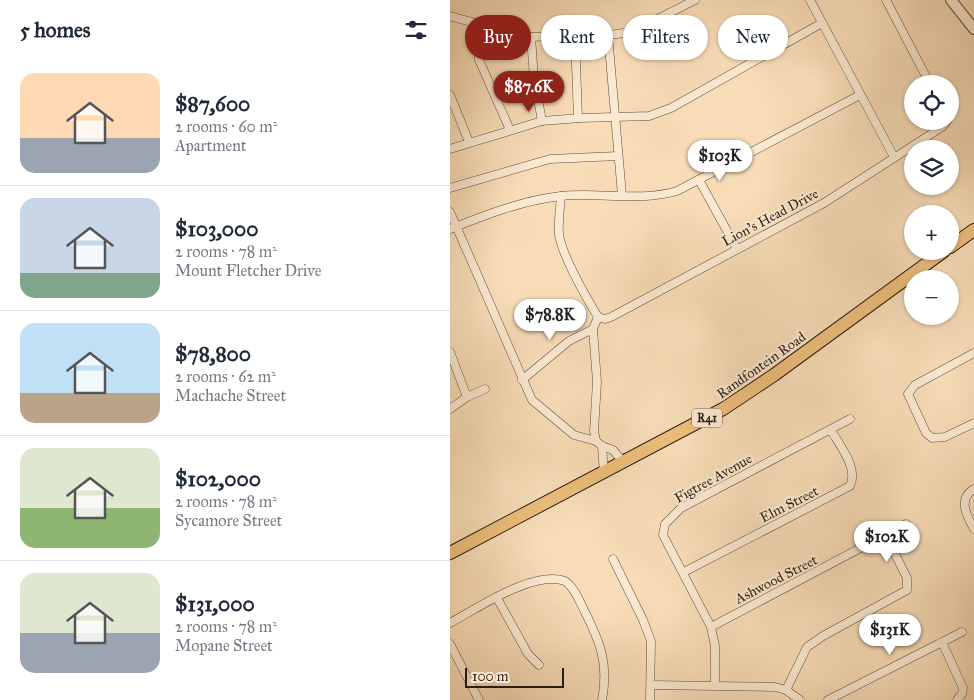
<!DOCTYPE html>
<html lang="en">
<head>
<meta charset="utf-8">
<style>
  body { margin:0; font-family:"IM FELL Great Primer",serif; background:#f2f2f3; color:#1f2937; height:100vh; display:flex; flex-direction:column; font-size:19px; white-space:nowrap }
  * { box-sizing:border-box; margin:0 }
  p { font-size:16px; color:#747a83 }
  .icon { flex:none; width:28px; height:28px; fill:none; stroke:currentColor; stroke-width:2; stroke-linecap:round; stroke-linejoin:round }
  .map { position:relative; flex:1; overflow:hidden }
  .side { display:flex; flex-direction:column; background:#fff; width:450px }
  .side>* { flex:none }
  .hud { position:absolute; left:15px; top:15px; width:434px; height:45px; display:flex; gap:10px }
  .buttons { position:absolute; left:454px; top:75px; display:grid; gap:10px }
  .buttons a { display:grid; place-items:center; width:55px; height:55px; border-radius:50%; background:#fff; box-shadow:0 1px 4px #0004; font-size:25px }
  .scale { position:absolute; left:15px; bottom:12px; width:99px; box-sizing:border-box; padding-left:5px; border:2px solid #2c1d10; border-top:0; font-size:14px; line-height:18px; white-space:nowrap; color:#2c1d10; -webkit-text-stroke:4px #fae8d0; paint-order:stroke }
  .price { position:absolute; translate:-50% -42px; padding:0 11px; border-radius:18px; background:#fff; color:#222; font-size:16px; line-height:32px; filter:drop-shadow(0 1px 2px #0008) }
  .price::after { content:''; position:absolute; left:50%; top:30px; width:15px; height:11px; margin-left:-8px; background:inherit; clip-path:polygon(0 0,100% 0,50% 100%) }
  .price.on { background:#8f2418; color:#fff }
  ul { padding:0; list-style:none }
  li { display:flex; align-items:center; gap:15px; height:125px; padding:0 20px }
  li+li { border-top:1px solid #e0e1e3 }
  li span { display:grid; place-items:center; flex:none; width:140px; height:100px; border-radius:15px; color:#555 }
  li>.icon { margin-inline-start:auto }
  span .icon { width:60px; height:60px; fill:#fffc; stroke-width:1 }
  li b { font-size:21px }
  h2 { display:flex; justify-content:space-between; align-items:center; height:60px; padding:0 20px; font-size:21px }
  .tag { padding:0 18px; border-radius:22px; background:#fff; box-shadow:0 1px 4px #0004; font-size:18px; line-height:45px }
  .tag.on { background:#8f2418; color:#fff }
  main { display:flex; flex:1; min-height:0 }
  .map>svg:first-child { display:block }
</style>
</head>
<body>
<main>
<section class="side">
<h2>5 homes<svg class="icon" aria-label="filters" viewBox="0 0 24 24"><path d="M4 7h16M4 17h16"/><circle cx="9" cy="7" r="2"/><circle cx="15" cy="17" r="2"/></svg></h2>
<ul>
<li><span style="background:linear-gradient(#ffd9b3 65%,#9aa5b1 0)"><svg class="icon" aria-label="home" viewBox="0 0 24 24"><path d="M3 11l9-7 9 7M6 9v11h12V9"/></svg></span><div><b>$87,600</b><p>2 rooms · 60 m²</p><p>Apartment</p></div></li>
<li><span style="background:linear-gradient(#c9d6e8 75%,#7fa58c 0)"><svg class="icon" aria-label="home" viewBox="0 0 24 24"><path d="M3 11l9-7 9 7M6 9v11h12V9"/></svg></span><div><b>$103,000</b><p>2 rooms · 78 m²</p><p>Mount Fletcher Drive</p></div></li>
<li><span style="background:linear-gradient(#bfe0f5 70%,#b9a48a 0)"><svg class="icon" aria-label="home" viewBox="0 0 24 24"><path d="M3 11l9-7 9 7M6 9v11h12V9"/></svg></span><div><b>$78,800</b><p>2 rooms · 62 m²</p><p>Machache Street</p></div></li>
<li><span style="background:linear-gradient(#dfe7d0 60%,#8fb573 0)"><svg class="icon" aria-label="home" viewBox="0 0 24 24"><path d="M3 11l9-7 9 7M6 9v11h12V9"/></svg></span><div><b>$102,000</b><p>2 rooms · 78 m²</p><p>Sycamore Street</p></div></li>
<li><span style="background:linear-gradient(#dfe7d0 60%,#9aa5b1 0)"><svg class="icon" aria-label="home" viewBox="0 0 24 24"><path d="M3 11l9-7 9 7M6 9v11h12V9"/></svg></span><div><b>$131,000</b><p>2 rooms · 78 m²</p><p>Mopane Street</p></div></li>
</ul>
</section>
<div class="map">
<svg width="524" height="700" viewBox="0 0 524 700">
  <rect width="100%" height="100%" fill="#f7dcb7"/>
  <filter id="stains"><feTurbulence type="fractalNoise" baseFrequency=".004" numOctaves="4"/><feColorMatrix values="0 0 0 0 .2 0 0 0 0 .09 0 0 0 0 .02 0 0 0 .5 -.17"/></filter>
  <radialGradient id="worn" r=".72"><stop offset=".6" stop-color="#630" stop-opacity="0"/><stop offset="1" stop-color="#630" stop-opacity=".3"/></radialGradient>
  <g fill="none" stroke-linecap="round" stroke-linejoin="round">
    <defs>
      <g id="minor">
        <polyline points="360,0 444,157"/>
        <polyline points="436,0 480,84"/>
        <polyline points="0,16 76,37 158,35 182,32 245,0"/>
        <polyline points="34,26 28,47 29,60 60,130"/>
        <polyline points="158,35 172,195"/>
        <polyline points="81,37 84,78 92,121"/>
        <polyline points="125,37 128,118"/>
        <polyline points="0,95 19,142"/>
        <polyline points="0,149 92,121 130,118 199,116 221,108 372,23"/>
        <polyline points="249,180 287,249"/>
        <polyline points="0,188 100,159 168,156"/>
        <path d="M111,196C110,209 108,222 109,235C113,257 136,297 148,317"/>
        <polyline points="0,212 82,400 124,435 146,441"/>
        <path d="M0,229C35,215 74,200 111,196C149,192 190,202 227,191L410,95"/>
        <polyline points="148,317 155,319 161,317 374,203 492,127 497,121"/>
        <polyline points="148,317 143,329 147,382 144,431 146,441 152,446 163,450 174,463"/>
        <polyline points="0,352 17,397"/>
        <polyline points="524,353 465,385 458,394 476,433 482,438 495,437 524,423"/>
        <polyline points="72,380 119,341 143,329"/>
        <polyline points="0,409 17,397 35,389"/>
        <polyline points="152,446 154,473"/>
        <path d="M524,489C507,499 517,516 524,529"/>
        <polyline points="163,559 193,620 201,641 200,700"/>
        <path d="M234,572L400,486C409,468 389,445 381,430"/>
        <polyline points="47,598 78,654 89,665"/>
        <path d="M0,623C28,608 83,570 115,581C124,587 129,600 134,610C150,642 159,663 152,700"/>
        <polyline points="261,627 456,524"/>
        <polyline points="492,642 513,688 512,694 507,700"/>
        <polyline points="0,644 29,700"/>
        <polyline points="202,685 325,687 336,690 350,700"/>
        <polyline points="265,685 265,646 261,627 213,535 215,524 231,508 400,419"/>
        <polyline points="336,690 357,647 373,636 457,590 457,578 436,536"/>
        <polyline points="378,700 512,632"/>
      </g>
      <polyline id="tertiary" points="501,0 524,29"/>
      <g id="primary">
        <polyline points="500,247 524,230"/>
        <polyline points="0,553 273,409 324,375 494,251"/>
      </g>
    </defs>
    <use href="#minor" stroke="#5f4d3a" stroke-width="9"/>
    <use href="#tertiary" stroke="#5f4d3a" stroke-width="12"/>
    <use href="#primary" stroke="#2c1d10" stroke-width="14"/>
    <use href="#minor" stroke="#fae8d0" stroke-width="8"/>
    <use href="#tertiary" stroke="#fae8d0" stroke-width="10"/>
    <use href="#primary" stroke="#ecbe7c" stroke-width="12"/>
  </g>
  <g text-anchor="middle" stroke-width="4.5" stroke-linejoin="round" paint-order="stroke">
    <rect fill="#fae8d0" stroke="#6a5a4a" stroke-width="1" x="242" y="408.5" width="30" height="19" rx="4"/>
    <g font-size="12" font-weight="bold" fill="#2c1d10">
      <text x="257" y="422">R41</text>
    </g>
    <g font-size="14" fill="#2c1d10" stroke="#fae8d0">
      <text transform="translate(320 217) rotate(-28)" y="5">Lion's Head Drive</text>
      <text transform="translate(311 365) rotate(-35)" y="5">Randfontein Road</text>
      <text transform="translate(263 478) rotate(-29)" y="5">Figtree Avenue</text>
      <text transform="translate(339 504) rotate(-27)" y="5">Elm Street</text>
      <text transform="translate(326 579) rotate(-27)" y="5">Ashwood Street</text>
    </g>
  </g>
  <rect width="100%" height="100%" filter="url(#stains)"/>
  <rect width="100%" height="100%" fill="url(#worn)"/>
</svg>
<div class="buttons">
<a><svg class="icon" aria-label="locate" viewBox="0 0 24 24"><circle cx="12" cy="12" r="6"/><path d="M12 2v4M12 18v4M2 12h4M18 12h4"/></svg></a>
<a><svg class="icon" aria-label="layers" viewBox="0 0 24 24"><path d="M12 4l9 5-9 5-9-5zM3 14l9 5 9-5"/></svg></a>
<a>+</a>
<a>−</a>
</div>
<div class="scale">100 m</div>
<b class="price on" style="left:79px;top:113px">$87.6K</b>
<b class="price" style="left:270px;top:182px">$103K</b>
<b class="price" style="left:100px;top:341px">$78.8K</b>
<b class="price" style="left:437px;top:563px">$102K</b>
<b class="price" style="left:440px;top:656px">$131K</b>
<div class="hud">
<a class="tag on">Buy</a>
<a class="tag">Rent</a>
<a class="tag">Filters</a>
<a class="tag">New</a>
</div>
</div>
</main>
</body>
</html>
